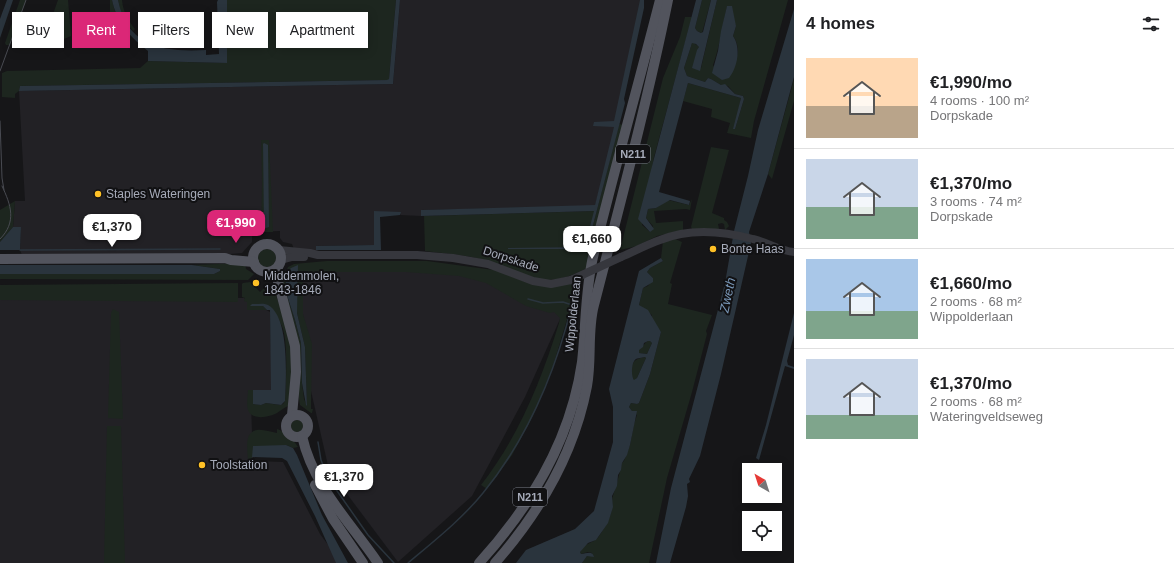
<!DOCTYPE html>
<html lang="en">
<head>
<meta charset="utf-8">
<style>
  body { margin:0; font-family:Arial,sans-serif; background:#f6f6f6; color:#202124; height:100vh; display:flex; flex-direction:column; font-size:15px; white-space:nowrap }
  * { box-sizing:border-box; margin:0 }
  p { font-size:13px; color:#757577 }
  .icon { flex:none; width:22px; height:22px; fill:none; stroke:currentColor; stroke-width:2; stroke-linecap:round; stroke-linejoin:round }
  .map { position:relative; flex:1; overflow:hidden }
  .side { display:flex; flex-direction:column; background:#fff; width:380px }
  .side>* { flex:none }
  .banner { position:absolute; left:12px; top:12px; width:380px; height:36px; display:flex; gap:8px }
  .needle { width:26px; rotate:321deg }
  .buttons { position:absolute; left:742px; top:463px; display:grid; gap:8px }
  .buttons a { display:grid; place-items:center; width:40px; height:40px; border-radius:0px; background:#fff; box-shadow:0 2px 10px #0003; font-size:20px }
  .price { position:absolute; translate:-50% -34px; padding:0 9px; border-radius:8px; background:#fff; color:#222; font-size:13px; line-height:26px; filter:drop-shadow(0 1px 2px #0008) }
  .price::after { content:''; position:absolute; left:50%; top:24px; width:12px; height:9px; margin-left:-6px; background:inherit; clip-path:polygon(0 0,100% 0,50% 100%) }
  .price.current { background:#db2777; color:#fff }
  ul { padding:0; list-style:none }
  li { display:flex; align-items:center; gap:12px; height:100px; padding:0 12px }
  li+li { border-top:1px solid #e0e0e0 }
  li span { display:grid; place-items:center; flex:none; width:112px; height:80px; border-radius:0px; color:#555 }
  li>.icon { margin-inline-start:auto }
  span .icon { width:48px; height:48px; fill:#fffc; stroke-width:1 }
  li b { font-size:17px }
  h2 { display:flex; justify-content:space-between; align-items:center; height:48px; padding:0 12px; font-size:17px }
  .pill { padding:0 14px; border-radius:0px; background:#fff; box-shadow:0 2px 10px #0003; font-size:14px; line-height:36px }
  .pill.current { background:#db2777; color:#fff }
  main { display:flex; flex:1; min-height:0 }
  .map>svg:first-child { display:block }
</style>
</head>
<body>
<main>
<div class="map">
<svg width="794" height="563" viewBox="0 0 794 563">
  <rect width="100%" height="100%" fill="#161618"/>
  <g fill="#222125">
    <polygon points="400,0 641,0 617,122 595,206 422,210 421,216 400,215 401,214 374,211 375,245 316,246 316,250 294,249 292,244 283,242 280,238 280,231 252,232 252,242 242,253 218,255 22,255 20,250 21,227 13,227 15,201 25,201 19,91 393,84"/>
    <polygon points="298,267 462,272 565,308 525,397 472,496 398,562 329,470 311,391"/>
    <polygon points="109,297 244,298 270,312 272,391 251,404 253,461 283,462 320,534 334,553 339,563 0,563 0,299"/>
  </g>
  <g fill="#1d261f" fill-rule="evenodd">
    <polygon points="20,0 26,0 10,45 6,45 5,43"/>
    <polygon points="58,0 68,0 71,36 64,39 64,42 44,43 43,42"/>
    <path d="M110,0H112C115,14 120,24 129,34L122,42L121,32H116V22H112V13H110Z"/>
    <path d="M118,0H122C123,12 128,20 135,29L133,31C124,22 120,11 118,0Z"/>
    <polygon points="227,0 396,0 389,79 388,80 20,86 19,91 15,94 15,98 2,97 2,73 7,71 140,68 148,61 226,63"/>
    <polygon points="702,0 711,0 702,33 697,31 695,28"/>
    <path d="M717,0H788L754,121L751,138L727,133L730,123L711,117L712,109L683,101L688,83L741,98L735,129L744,99L743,96L735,94L728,86L721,85L711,79L708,78L705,82L687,76L684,68L692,43H694L699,47L698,50L701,68ZM727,7L736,26L733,36C745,53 732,66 722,80L713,65C720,46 722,26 727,7Z"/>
    <polygon points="685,17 692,17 654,157 642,225 650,232 653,226 646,218 648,209 656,208 668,200 689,205 692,199 690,210 686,209 654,211 656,223 683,221 683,230 657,236 637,246 620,250 663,78 680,37"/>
    <polygon points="794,79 794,101 772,179 768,174"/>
    <path d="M619,124L624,125L587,268C568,278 549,284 528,277C517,273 506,267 494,263C472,255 448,254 425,251L424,216L595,211L585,246L581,247L508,249L587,248Z"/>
    <path d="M261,140H269L273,232H261L262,184ZM264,143L268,145L269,227L266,228L264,227Z"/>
    <polygon points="711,147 729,150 712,213 724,218 724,220 727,222 729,226 725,230 724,224 722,223 718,224 719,229 692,229 691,227"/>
    <polygon points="15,201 13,227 0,242 0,210"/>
    <path d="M675,239L682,242L670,283L672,284L668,304L712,315L706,331L707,334L692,392L667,478L649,563H582L587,556H592V553L588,552L581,554L580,552C586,541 594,544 599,536C604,529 611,517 612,508C613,504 611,500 613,496C616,484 620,474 622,463L624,461L630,445L634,424L637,415L632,411L629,407L631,403L637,404L639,403L650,374L661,332L652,320V315L639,305L643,288L648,286L653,278L647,272L650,268L663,261L661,258L663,241Z"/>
    <circle cx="267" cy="258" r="9"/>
    <path d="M327,261H427L501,271L525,282L583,278L579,294L571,306L553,366L533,416L512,455L487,489L481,485C519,436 541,381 559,323L560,318L554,312L550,313L526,306L486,283L459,276L406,272H303V314L312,344L311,405V409H313L312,413H311L300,405L280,282L283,279L288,267L294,264ZM287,272L297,301V313L305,347L307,406L304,399L302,383L301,343L295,320L285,289Z"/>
    <polygon points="245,263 246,269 254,274 248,280 0,279 0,274 214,274 220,271 220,269 192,265"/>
    <path d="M250,282L260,292L267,285H272L289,330L293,362L288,406C284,408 281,410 277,413C270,417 252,421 248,410C246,404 248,396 248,390H253V404L261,405L266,403L279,405L283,404L285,401C286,382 288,346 283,329C280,320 274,311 267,305L251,306H263L267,310H247V302L244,301L245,298L242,297V284L243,283Z"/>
    <polygon points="238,283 238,301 237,302 0,300 0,285"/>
    <polygon points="113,309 119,312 123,419 108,418 111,313"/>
    <path d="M648,341H650L652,343L647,354L639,353V349C643,347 644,343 648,341Z"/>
    <path d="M645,357L646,358L637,378L634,381L631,376C631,363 633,359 645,357Z"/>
    <circle cx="297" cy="426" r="6"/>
    <polygon points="107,426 121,426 125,563 104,563"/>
    <path d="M277,429C284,431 294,440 298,447L293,448L286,445L252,457V462H248C248,452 243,432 257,430C263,429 270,432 277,433Z"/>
  </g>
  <g fill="#2a343d" fill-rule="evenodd">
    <polygon points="7,0 13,0 0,38 0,19"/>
    <path d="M112,0H118C128,48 164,52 206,50V55L219,54L217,2L218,0H227V63L148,61V51C130,37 117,23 112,0Z"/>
    <polygon points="396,0 400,0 393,84 19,91 20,86 387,80 389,79"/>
    <polygon points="640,0 644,0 644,8 624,99 625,103 587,248 582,249 508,249 508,248 580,247 585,246 594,211 421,216 421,210 595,205 614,127 593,126 594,122 614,121"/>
    <polygon points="696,0 702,0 695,28 697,31 701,33 703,32 711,0 717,0 700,71 692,68 697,50 699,47 696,44 692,43 684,68 687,76 705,82 708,78 711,79 721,85 725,84 735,94 743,96 744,99 735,129 733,129 741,98 688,83 659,192 690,201 689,205 670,200 656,208 648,209 646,218 654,229 650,232 638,219"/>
    <path d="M727,6H732L736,26L733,36C741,47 738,67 729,78L722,80L712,73L718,51L721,31Z"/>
    <polygon points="794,9 794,77 768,174 749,232 751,243 721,374 700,456 689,479 690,482 687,484 688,496 686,507 670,563 656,563 671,488 725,283 734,231 748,176 758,130"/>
    <polygon points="264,143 268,145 269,227 266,228 264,227 263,144"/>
    <polygon points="374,211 401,212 400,215 380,217 381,250 316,250 316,246 374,245"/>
    <polygon points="13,227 21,227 20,250 0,250 0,242"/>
    <path d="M661,258L663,261L650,268L647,272L653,278V282L643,288L639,305L648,310L661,332L650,374L639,403L637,404L631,403L629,407L632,411H637L630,445L627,455L622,463L621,470L618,475L617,486L612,496L613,507L608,523L596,540L588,543L580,552L581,554C586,554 592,550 594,557L587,556L582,563H516L526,550L575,529L594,511L613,442V407L609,389L639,271ZM648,341H650L652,343L647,354L639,353V350L643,347L644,343ZM645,357L646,358L637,378L634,380C631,377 631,362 636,359C637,358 642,358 645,357Z"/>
    <polygon points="0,265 192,265 220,269 220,271 214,274 0,274"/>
    <polygon points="298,265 297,313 305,347 307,406 306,405 302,383 301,343 295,320 285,289 287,272 291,268"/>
    <path d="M255,304C259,304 264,303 268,305C290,317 286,379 285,401L281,405L266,403L261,405L253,404V390H271L270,310H267L263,306H250L252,304Z"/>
    <polygon points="794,313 794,335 787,361 788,365 794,367 794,369 785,366 759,460 756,458 766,425"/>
    <polygon points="286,445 293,448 297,455 322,515 348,563 336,563 315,516 287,461 282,458 252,457 253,446 254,446"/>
  </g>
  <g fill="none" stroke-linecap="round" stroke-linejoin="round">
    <g stroke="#2a343d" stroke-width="1.5">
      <polyline points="20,250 220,249"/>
      <polyline points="318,442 321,460 328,478 368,535 394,563"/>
      <path d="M408,563C434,541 462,519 483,493C528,438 555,373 572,305L563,302L543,303L528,299"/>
    </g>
    <g stroke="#36373d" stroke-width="8">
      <polyline points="279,250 310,253 318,255 417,255 453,258 488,264 533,281 551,284 571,280"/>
      <path d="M621,257C633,252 646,245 660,240C689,228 723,231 753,239C767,242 780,251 794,252"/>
      <polyline points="281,260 292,257 304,257"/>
    </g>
    <g stroke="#52545d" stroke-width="10">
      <circle cx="267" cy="258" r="14"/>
      <polyline points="0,259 225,258 231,260 254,262"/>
      <polyline points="275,270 295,346 296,372 292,415"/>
      <circle cx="297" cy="426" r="11"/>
      <path d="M302,436C313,486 350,522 378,563"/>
      <polyline points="315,485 333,519 363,563"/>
      <path d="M479,563C531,506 571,439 582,362C586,327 585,291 593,257C614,171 638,86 660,0"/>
      <path d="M495,563C540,512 574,454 587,386C592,359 587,331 594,305C620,204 647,103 668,0"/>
    </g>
    <g stroke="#494b52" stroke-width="1">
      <polyline points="0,71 26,0"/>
      <polyline points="0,121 2,178 4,190"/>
      <path d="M0,239C17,222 11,205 2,186"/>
    </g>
    <polyline stroke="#36373d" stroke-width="8" points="571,280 621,257"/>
  </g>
  <g fill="#ffc126" stroke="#111113" stroke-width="1.5">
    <circle cx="98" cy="194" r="4"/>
    <circle cx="713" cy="249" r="4"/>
    <circle cx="256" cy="283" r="4"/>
    <circle cx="202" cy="465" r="4"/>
  </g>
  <g text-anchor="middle" stroke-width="4" stroke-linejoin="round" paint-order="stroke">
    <g fill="#111113" stroke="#797d87" stroke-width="1">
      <rect x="616" y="145" width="34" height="18" rx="3"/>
      <rect x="513" y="488" width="34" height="18" rx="3"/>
    </g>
    <g font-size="11" font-weight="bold" fill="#a6abb9">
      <text x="633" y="158">N211</text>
      <text x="530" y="501">N211</text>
    </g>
    <g font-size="12" fill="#a6abb9" stroke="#111113" text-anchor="start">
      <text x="106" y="198">Staples Wateringen</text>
      <text x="721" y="253">Bonte Haas</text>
      <text x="264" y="280">Middenmolen,<tspan x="264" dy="14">1843-1846</tspan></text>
      <text x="210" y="469">Toolstation</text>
    </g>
    <g font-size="12" fill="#a6abb9" stroke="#111113">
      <text transform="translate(511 259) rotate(18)" y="4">Dorpskade</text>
      <text transform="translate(573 314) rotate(-84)" y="4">Wippolderlaan</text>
    </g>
    <g font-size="13" font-style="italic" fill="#7a98b8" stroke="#111113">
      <text transform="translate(727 295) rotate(-78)" y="5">Zweth</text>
    </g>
  </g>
</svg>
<div class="buttons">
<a><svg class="needle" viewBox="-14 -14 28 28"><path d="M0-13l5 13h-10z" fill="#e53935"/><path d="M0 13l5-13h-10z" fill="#757577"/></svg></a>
<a><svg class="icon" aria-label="locate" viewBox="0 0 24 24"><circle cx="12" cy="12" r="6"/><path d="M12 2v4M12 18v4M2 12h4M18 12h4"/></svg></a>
</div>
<b class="price current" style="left:236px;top:244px">€1,990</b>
<b class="price" style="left:112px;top:248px">€1,370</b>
<b class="price" style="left:592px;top:260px">€1,660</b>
<b class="price" style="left:344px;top:498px">€1,370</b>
<div class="banner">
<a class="pill">Buy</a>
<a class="pill current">Rent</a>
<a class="pill">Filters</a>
<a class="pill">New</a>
<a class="pill">Apartment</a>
</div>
</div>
<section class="side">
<h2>4 homes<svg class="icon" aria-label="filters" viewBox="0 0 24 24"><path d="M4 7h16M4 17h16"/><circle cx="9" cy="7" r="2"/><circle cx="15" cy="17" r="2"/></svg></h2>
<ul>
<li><span style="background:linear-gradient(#ffd9b3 60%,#b9a48a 0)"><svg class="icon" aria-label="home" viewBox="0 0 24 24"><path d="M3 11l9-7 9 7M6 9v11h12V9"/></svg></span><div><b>€1,990/mo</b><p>4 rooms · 100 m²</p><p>Dorpskade</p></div></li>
<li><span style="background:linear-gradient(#c9d6e8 60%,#7fa58c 0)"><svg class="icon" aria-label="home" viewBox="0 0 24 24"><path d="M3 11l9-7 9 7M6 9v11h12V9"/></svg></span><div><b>€1,370/mo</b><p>3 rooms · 74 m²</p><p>Dorpskade</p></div></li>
<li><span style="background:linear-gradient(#a9c7e8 65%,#7fa58c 0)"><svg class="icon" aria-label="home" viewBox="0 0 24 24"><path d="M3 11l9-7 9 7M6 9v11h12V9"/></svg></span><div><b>€1,660/mo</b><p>2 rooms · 68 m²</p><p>Wippolderlaan</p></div></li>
<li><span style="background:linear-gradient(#c9d6e8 70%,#7fa58c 0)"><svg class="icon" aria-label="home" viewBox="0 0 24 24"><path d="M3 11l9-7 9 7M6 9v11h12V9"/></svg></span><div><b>€1,370/mo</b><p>2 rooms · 68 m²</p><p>Wateringveldseweg</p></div></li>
</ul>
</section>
</main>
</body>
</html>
